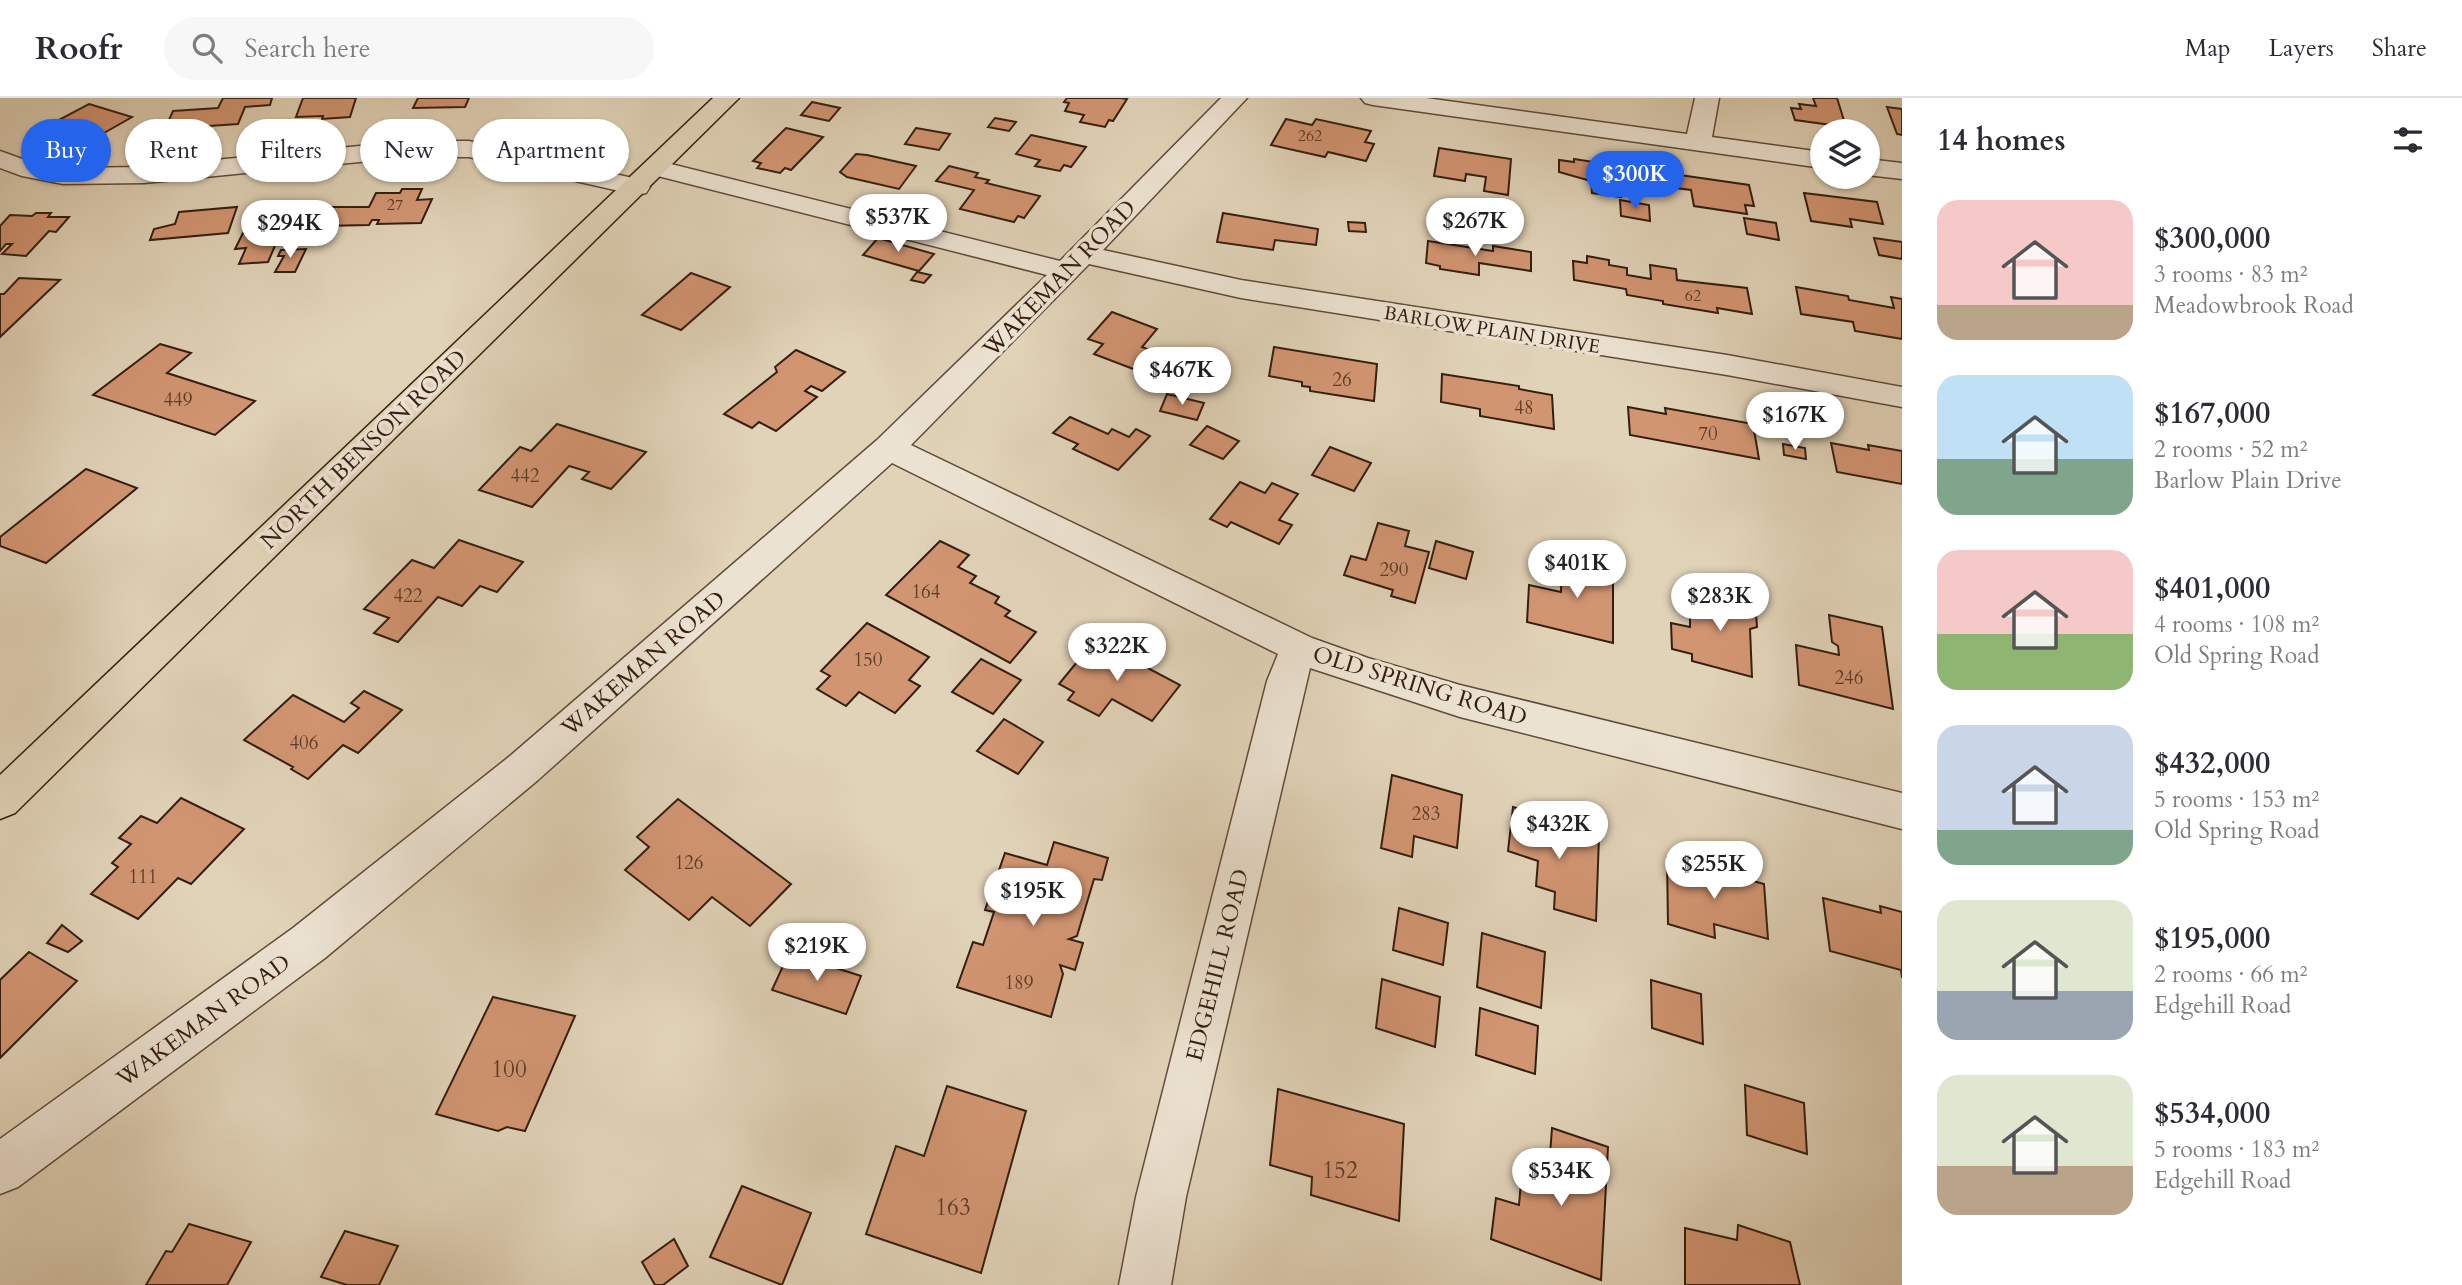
<!DOCTYPE html>
<html lang="en">
<head>
<meta charset="utf-8">
<style>
  body { margin:0; font-family:Cardo,serif; background:#f7f7f7; color:#2b2b33; height:100vh; display:flex; flex-direction:column; font-size:26px; white-space:nowrap }
  * { box-sizing:border-box; margin:0 }
  p { font-size:23px; color:#7c7c81 }
  .icon { flex:none; width:38px; height:38px; fill:none; stroke:currentColor; stroke-width:2; stroke-linecap:round; stroke-linejoin:round }
  .map { position:relative; flex:1; overflow:hidden }
  .panel { display:flex; flex-direction:column; background:#fff; width:560px }
  .panel>* { flex:none }
  .hud { position:absolute; left:21px; top:21px; width:665px; height:63px; display:flex; gap:14px }
  .controls { position:absolute; left:1810px; top:21px; display:grid; gap:14px }
  .controls a { display:grid; place-items:center; width:70px; height:70px; border-radius:50%; background:#fff; box-shadow:0 2px 5px #0004; font-size:35px }
  .price { position:absolute; translate:-50% -60px; padding:0 16px; border-radius:24px; background:#fff; color:#222; font-size:23px; line-height:46px; filter:drop-shadow(0 2px 4px #0008) }
  .price::after { content:''; position:absolute; left:50%; top:42px; width:21px; height:16px; margin-left:-10px; background:inherit; clip-path:polygon(0 0,100% 0,50% 100%) }
  .price.current { background:#2563eb; color:#fff }
  ul { padding:0; list-style:none }
  li { display:flex; align-items:center; gap:21px; height:175px; padding:0 35px }
  li span { display:grid; place-items:center; flex:none; width:196px; height:140px; border-radius:21px; color:#555 }
  li>.icon { margin-inline-start:auto }
  span .icon { width:84px; height:84px; fill:#fffc; stroke-width:1 }
  li b { font-size:30px }
  h2 { display:flex; justify-content:space-between; align-items:center; height:84px; padding:0 35px; font-size:30px }
  .chip { padding:0 24px; border-radius:32px; background:#fff; box-shadow:0 2px 5px #0004; font-size:24px; line-height:63px }
  .chip.current { background:#2563eb; color:#fff }
  header { display:flex; align-items:center; gap:42px; box-sizing:border-box; height:98px; padding:0 35px; background:#fff; border-bottom:2px solid #e1e1e2 }
  header strong { font-size:33px }
  nav { display:flex; gap:38px; margin-inline-start:auto; font-size:24px }
  .search { width:490px; height:63px; background:#f7f7f7; display:flex; align-items:center; gap:18px; box-sizing:border-box; padding:0 24px; border-radius:38px; color:#7c7c81; font-size:26px }
  main { display:flex; flex:1; min-height:0 }
  .map>svg:first-child { display:block }
</style>
</head>
<body>
<header>
<strong>Roofr</strong>
<div class="search"><svg class="icon" aria-label="search" viewBox="0 0 24 24"><circle cx="10" cy="10" r="6"/><path d="M15 15l6 6"/></svg>Search here</div>
<nav><a>Map</a><a>Layers</a><a>Share</a></nav>
</header>
<main>
<div class="map">
<svg width="1902" height="1187" viewBox="0 0 1902 1187">
  <rect width="100%" height="100%" fill="#e1d3b8"/>
  <filter id="stains"><feTurbulence type="fractalNoise" baseFrequency=".00286" numOctaves="4"/><feColorMatrix values="0 0 0 0 .2 0 0 0 0 .09 0 0 0 0 .02 0 0 0 .5 -.17"/></filter>
  <radialGradient id="worn" r=".72"><stop offset=".6" stop-color="#630" stop-opacity="0"/><stop offset="1" stop-color="#630" stop-opacity=".3"/></radialGradient>
  <g fill="#d29572" stroke="#351e10" stroke-width="2">
    <polygon points="223,0 272,0 270,7 245,9 238,26 165,31 173,13 218,10"/>
    <polygon points="303,0 356,0 350,19 322,21 323,18 296,19"/>
    <polygon points="418,0 469,0 465,9 413,10"/>
    <polygon points="1067,0 1121,0 1127,1 1113,23 1109,22 1105,29 1080,24 1084,17 1065,13 1069,5 1064,4"/>
    <polygon points="1813,0 1837,0 1846,29 1795,22 1791,10 1801,11 1799,6 1816,8"/>
    <polygon points="812,4 840,10 829,23 801,17"/>
    <polygon points="89,6 132,19 97,39 53,25"/>
    <polygon points="1887,9 1902,11 1902,37 1897,36"/>
    <polygon points="995,20 1016,24 1009,33 988,29"/>
    <polygon points="1286,21 1312,27 1316,21 1371,33 1365,44 1374,46 1366,63 1328,54 1325,59 1271,47"/>
    <polygon points="786,30 823,39 791,72 785,70 780,75 757,70 761,65 753,63"/>
    <polygon points="916,30 950,36 939,52 905,46"/>
    <polygon points="1031,37 1086,49 1071,69 1064,67 1060,73 1035,68 1040,62 1016,56"/>
    <polygon points="1439,50 1511,61 1508,97 1484,93 1486,79 1466,76 1465,83 1434,78"/>
    <polygon points="856,56 867,57 916,68 899,91 847,79 840,74"/>
    <polygon points="1574,61 1627,69 1629,88 1626,88 1626,92 1620,92 1621,99 1592,95 1591,83 1559,74 1559,62 1574,64"/>
    <polygon points="949,68 978,75 975,79 989,82 986,85 1040,98 1024,120 1018,118 1014,124 960,111 974,92 936,83"/>
    <polygon points="1666,75 1749,87 1754,108 1745,107 1747,116 1694,108 1691,92 1668,89"/>
    <polygon points="402,91 422,91 417,102 432,101 421,125 377,126 379,122 372,122 369,127 321,128 330,109 369,109 376,95 400,95"/>
    <polygon points="1804,95 1877,104 1883,126 1850,121 1852,129 1811,123"/>
    <polygon points="1620,102 1649,107 1650,123 1621,118"/>
    <polygon points="237,109 228,135 150,142 154,131 175,126 179,114"/>
    <polygon points="36,115 51,115 48,119 69,119 56,134 49,133 26,158 2,156 12,146 6,146 0,153 0,128 10,117 32,118"/>
    <polygon points="1223,115 1318,131 1316,147 1275,142 1273,152 1217,144"/>
    <polygon points="1744,120 1776,125 1779,142 1747,136"/>
    <polygon points="1348,124 1365,125 1366,134 1349,133"/>
    <polygon points="283,129 268,164 239,166 246,150 235,151 244,133"/>
    <polygon points="878,140 934,156 919,173 863,157"/>
    <polygon points="1874,140 1902,144 1902,161 1879,157"/>
    <polygon points="1428,143 1493,153 1493,148 1531,154 1531,173 1479,165 1479,177 1440,171 1440,168 1426,165"/>
    <polygon points="306,151 295,174 275,174 284,158 278,158 281,152"/>
    <polygon points="1587,158 1609,162 1609,167 1627,170 1627,177 1651,181 1650,167 1676,171 1677,182 1747,190 1752,216 1717,210 1718,215 1663,206 1663,203 1627,197 1626,191 1574,182 1573,163 1587,165"/>
    <polygon points="917,174 931,177 924,185 911,182"/>
    <polygon points="691,175 730,189 681,232 642,217"/>
    <polygon points="19,180 60,182 0,239 0,196 4,196"/>
    <polygon points="1796,189 1848,198 1849,202 1894,210 1891,199 1902,201 1902,241 1855,233 1853,224 1801,216"/>
    <polygon points="1112,214 1157,231 1142,249 1152,253 1136,272 1094,256 1103,246 1088,241"/>
    <polygon points="160,246 191,255 167,275 255,303 215,337 93,297"/>
    <polygon points="1274,249 1377,266 1374,303 1310,293 1310,289 1302,288 1302,284 1269,278"/>
    <polygon points="796,252 845,274 822,293 811,288 805,293 817,299 776,333 759,324 752,330 724,316 777,274 775,269"/>
    <polygon points="1442,276 1519,288 1519,291 1552,297 1554,331 1480,318 1480,311 1441,304"/>
    <polygon points="1167,296 1204,305 1197,322 1160,313"/>
    <polygon points="1628,309 1666,316 1665,310 1753,326 1759,361 1630,337"/>
    <polygon points="1070,319 1108,336 1112,331 1129,339 1136,331 1150,338 1118,372 1073,351 1078,346 1053,335"/>
    <polygon points="557,326 646,354 611,391 582,381 589,374 569,368 532,409 479,392 520,349 531,353"/>
    <polygon points="1207,328 1239,343 1223,361 1190,347"/>
    <polygon points="1831,345 1869,352 1868,347 1902,353 1902,386 1837,374"/>
    <polygon points="1783,346 1805,350 1806,361 1784,357"/>
    <polygon points="1330,349 1371,365 1354,393 1312,377"/>
    <polygon points="86,371 137,390 46,465 0,448 0,439"/>
    <polygon points="1240,384 1265,395 1272,385 1298,396 1279,422 1292,427 1279,446 1231,424 1227,429 1210,421"/>
    <polygon points="1378,425 1409,433 1405,448 1429,454 1415,505 1391,498 1393,492 1344,477 1351,458 1366,462"/>
    <polygon points="459,442 523,464 497,494 480,488 462,508 438,499 398,544 374,535 389,520 364,511 412,462 434,470"/>
    <polygon points="940,443 969,457 958,469 976,478 970,485 999,499 995,505 1010,513 1005,518 1036,534 1010,565 886,497"/>
    <polygon points="1436,443 1473,454 1466,481 1429,470"/>
    <polygon points="1562,455 1613,466 1613,545 1527,524 1529,487 1561,494"/>
    <polygon points="1705,489 1755,502 1757,529 1750,531 1752,579 1692,563 1692,556 1672,551 1671,525 1690,529 1690,515 1706,519"/>
    <polygon points="1829,517 1882,529 1893,611 1799,587 1796,547 1839,557 1838,548 1832,544"/>
    <polygon points="867,525 929,559 909,582 920,588 895,615 859,594 846,608 817,591 830,578 821,573"/>
    <polygon points="1095,542 1180,587 1152,623 1112,601 1099,618 1068,602 1074,594 1059,586"/>
    <polygon points="981,561 1021,582 993,616 952,594"/>
    <polygon points="364,593 402,612 358,655 343,647 308,681 291,671 293,669 244,642 293,597 344,624 359,610 351,605"/>
    <polygon points="1004,621 1043,644 1018,676 977,653"/>
    <polygon points="1392,677 1462,697 1457,750 1414,738 1412,759 1381,750"/>
    <polygon points="181,700 244,731 191,786 178,780 138,821 91,796 118,769 112,765 131,746 119,740 141,718 157,725"/>
    <polygon points="678,701 791,786 750,828 712,799 689,822 625,772 649,749 637,739"/>
    <polygon points="1513,709 1557,722 1557,727 1599,738 1596,823 1554,811 1555,794 1536,788 1538,763 1508,753"/>
    <polygon points="1054,744 1108,760 1102,782 1094,781 1077,838 1069,841 1083,845 1075,872 1060,867 1063,876 1051,919 957,889 973,844 983,847 994,814 985,812 1005,755 1047,767"/>
    <polygon points="1667,759 1764,786 1768,841 1714,826 1715,840 1668,826"/>
    <polygon points="1823,800 1881,815 1880,808 1902,814 1902,880 1901,872 1830,853"/>
    <polygon points="1399,810 1448,825 1443,867 1393,852"/>
    <polygon points="62,827 82,843 68,854 47,845"/>
    <polygon points="1482,835 1545,854 1541,910 1477,889"/>
    <polygon points="29,854 77,883 0,960 0,882"/>
    <polygon points="789,855 861,878 846,916 772,892"/>
    <polygon points="1382,881 1440,899 1435,949 1376,930"/>
    <polygon points="1651,882 1701,896 1703,946 1652,930"/>
    <polygon points="493,899 575,918 525,1033 507,1029 498,1033 436,1016"/>
    <polygon points="1480,910 1538,928 1535,976 1476,957"/>
    <polygon points="1745,987 1804,1005 1807,1056 1747,1037"/>
    <polygon points="947,988 1026,1013 981,1175 866,1136 896,1048 924,1058"/>
    <polygon points="1278,991 1404,1026 1399,1123 1311,1097 1312,1079 1270,1067"/>
    <polygon points="1552,1030 1608,1049 1601,1182 1491,1141 1496,1100 1519,1107 1522,1073 1548,1083"/>
    <polygon points="742,1088 811,1115 782,1187 710,1159"/>
    <polygon points="189,1126 251,1144 227,1187 146,1187 166,1153 172,1154"/>
    <polygon points="1738,1127 1790,1144 1800,1187 1685,1187 1685,1130 1737,1142"/>
    <polygon points="345,1133 398,1148 379,1187 347,1187 321,1179"/>
    <polygon points="674,1141 688,1168 663,1187 655,1187 642,1164"/>
  </g>
  <g fill="none" stroke-linecap="round" stroke-linejoin="round">
    <defs>
      <g id="minor">
        <polygon points="1221,0 1247,0 1103,152 1241,182 1727,257 1902,289 1902,309 1727,277 1241,200 1089,166 911,347 1312,540 1368,560 1460,587 1902,695 1902,731 1460,619 1310,570 1186,1099 1171,1187 1119,1187 1136,1099 1267,583 1278,556 892,365 538,682 325,860 18,1089 0,1096 0,1041 293,830 510,658 877,342 1047,177 646,75 642,70 646,65 655,62 1060,163"/>
        <polygon points="1361,0 1426,0 1687,36 1695,0 1719,0 1712,39 1822,54 1822,70 1373,7 1365,5"/>
        <polygon points="411,43 469,43 646,83 650,89 646,95 637,97 469,59 411,59 144,85 63,86 22,78 0,70 0,53 36,66 63,70 144,69"/>
        <polygon points="1867,61 1902,65 1902,81 1867,77"/>
      </g>
      <polygon id="major" points="713,0 739,0 15,715 0,721 0,677"/>
    </defs>
    <use href="#minor" stroke="#604b3a" stroke-width="3"/>
    <use href="#major" stroke="#351e10" stroke-width="3"/>
    <use href="#minor" fill="#ece2d1" fill-rule="evenodd"/>
    <use href="#major" fill="#e1d3b8" fill-rule="evenodd"/>
  </g>
  <g text-anchor="middle" stroke-width="7" stroke-linejoin="round" paint-order="stroke">
    <g font-size="16" fill="#5c3c28">
      <text x="1310" y="43">262</text>
      <text x="395" y="112">27</text>
      <text x="1693" y="203">62</text>
    </g>
    <g font-size="19" fill="#351e10" stroke="#ece2d1">
      <text transform="translate(1492 231) rotate(9)" y="7">BARLOW PLAIN DRIVE</text>
    </g>
    <g font-size="19" fill="#5c3c28">
      <text x="1342" y="288">26</text>
      <text x="178" y="308">449</text>
      <text x="1524" y="316">48</text>
      <text x="1708" y="342">70</text>
      <text x="525" y="384">442</text>
      <text x="1394" y="478">290</text>
      <text x="926" y="500">164</text>
      <text x="408" y="504">422</text>
      <text x="868" y="568">150</text>
      <text x="1849" y="586">246</text>
      <text x="304" y="651">406</text>
      <text x="1426" y="722">283</text>
      <text x="689" y="771">126</text>
      <text x="143" y="785">111</text>
      <text x="1019" y="891">189</text>
    </g>
    <g font-size="23" fill="#351e10" stroke="#ece2d1">
      <text transform="translate(1059 180) rotate(-46)" y="8">WAKEMAN ROAD</text>
      <text transform="translate(363 351) rotate(-44)" y="8">NORTH BENSON ROAD</text>
      <text transform="translate(643 565) rotate(-41)" y="8">WAKEMAN ROAD</text>
      <text transform="translate(1420 587) rotate(17)" y="8">OLD SPRING ROAD</text>
      <text transform="translate(1217 867) rotate(-76)" y="8">EDGEHILL ROAD</text>
      <text transform="translate(203 922) rotate(-36)" y="8">WAKEMAN ROAD</text>
    </g>
    <g font-size="23" fill="#5c3c28">
      <text x="509" y="979">100</text>
      <text x="1340" y="1080">152</text>
      <text x="953" y="1117">163</text>
    </g>
  </g>
  <rect width="100%" height="100%" filter="url(#stains)"/>
  <rect width="100%" height="100%" fill="url(#worn)"/>
</svg>
<div class="controls">
<a><svg class="icon" aria-label="layers" viewBox="0 0 24 24"><path d="M12 4l9 5-9 5-9-5zM3 14l9 5 9-5"/></svg></a>
</div>
<b class="price current" style="left:1635px;top:113px">$300K</b>
<b class="price" style="left:898px;top:156px">$537K</b>
<b class="price" style="left:1475px;top:160px">$267K</b>
<b class="price" style="left:290px;top:162px">$294K</b>
<b class="price" style="left:1182px;top:309px">$467K</b>
<b class="price" style="left:1795px;top:354px">$167K</b>
<b class="price" style="left:1577px;top:502px">$401K</b>
<b class="price" style="left:1720px;top:535px">$283K</b>
<b class="price" style="left:1117px;top:585px">$322K</b>
<b class="price" style="left:1559px;top:763px">$432K</b>
<b class="price" style="left:1714px;top:803px">$255K</b>
<b class="price" style="left:1033px;top:830px">$195K</b>
<b class="price" style="left:817px;top:885px">$219K</b>
<b class="price" style="left:1561px;top:1110px">$534K</b>
<div class="hud">
<a class="chip current">Buy</a>
<a class="chip">Rent</a>
<a class="chip">Filters</a>
<a class="chip">New</a>
<a class="chip">Apartment</a>
</div>
</div>
<section class="panel">
<h2>14 homes<svg class="icon" aria-label="filters" viewBox="0 0 24 24"><path d="M4 7h16M4 17h16"/><circle cx="9" cy="7" r="2"/><circle cx="15" cy="17" r="2"/></svg></h2>
<ul>
<li><span style="background:linear-gradient(#f6c9c9 75%,#b9a48a 0)"><svg class="icon" aria-label="home" viewBox="0 0 24 24"><path d="M3 11l9-7 9 7M6 9v11h12V9"/></svg></span><div><b>$300,000</b><p>3 rooms · 83 m²</p><p>Meadowbrook Road</p></div></li>
<li><span style="background:linear-gradient(#bfe0f5 60%,#7fa58c 0)"><svg class="icon" aria-label="home" viewBox="0 0 24 24"><path d="M3 11l9-7 9 7M6 9v11h12V9"/></svg></span><div><b>$167,000</b><p>2 rooms · 52 m²</p><p>Barlow Plain Drive</p></div></li>
<li><span style="background:linear-gradient(#f6c9c9 60%,#8fb573 0)"><svg class="icon" aria-label="home" viewBox="0 0 24 24"><path d="M3 11l9-7 9 7M6 9v11h12V9"/></svg></span><div><b>$401,000</b><p>4 rooms · 108 m²</p><p>Old Spring Road</p></div></li>
<li><span style="background:linear-gradient(#c9d6e8 75%,#7fa58c 0)"><svg class="icon" aria-label="home" viewBox="0 0 24 24"><path d="M3 11l9-7 9 7M6 9v11h12V9"/></svg></span><div><b>$432,000</b><p>5 rooms · 153 m²</p><p>Old Spring Road</p></div></li>
<li><span style="background:linear-gradient(#dfe7d0 65%,#9aa5b1 0)"><svg class="icon" aria-label="home" viewBox="0 0 24 24"><path d="M3 11l9-7 9 7M6 9v11h12V9"/></svg></span><div><b>$195,000</b><p>2 rooms · 66 m²</p><p>Edgehill Road</p></div></li>
<li><span style="background:linear-gradient(#dfe7d0 65%,#b9a48a 0)"><svg class="icon" aria-label="home" viewBox="0 0 24 24"><path d="M3 11l9-7 9 7M6 9v11h12V9"/></svg></span><div><b>$534,000</b><p>5 rooms · 183 m²</p><p>Edgehill Road</p></div></li>
</ul>
</section>
</main>
</body>
</html>
